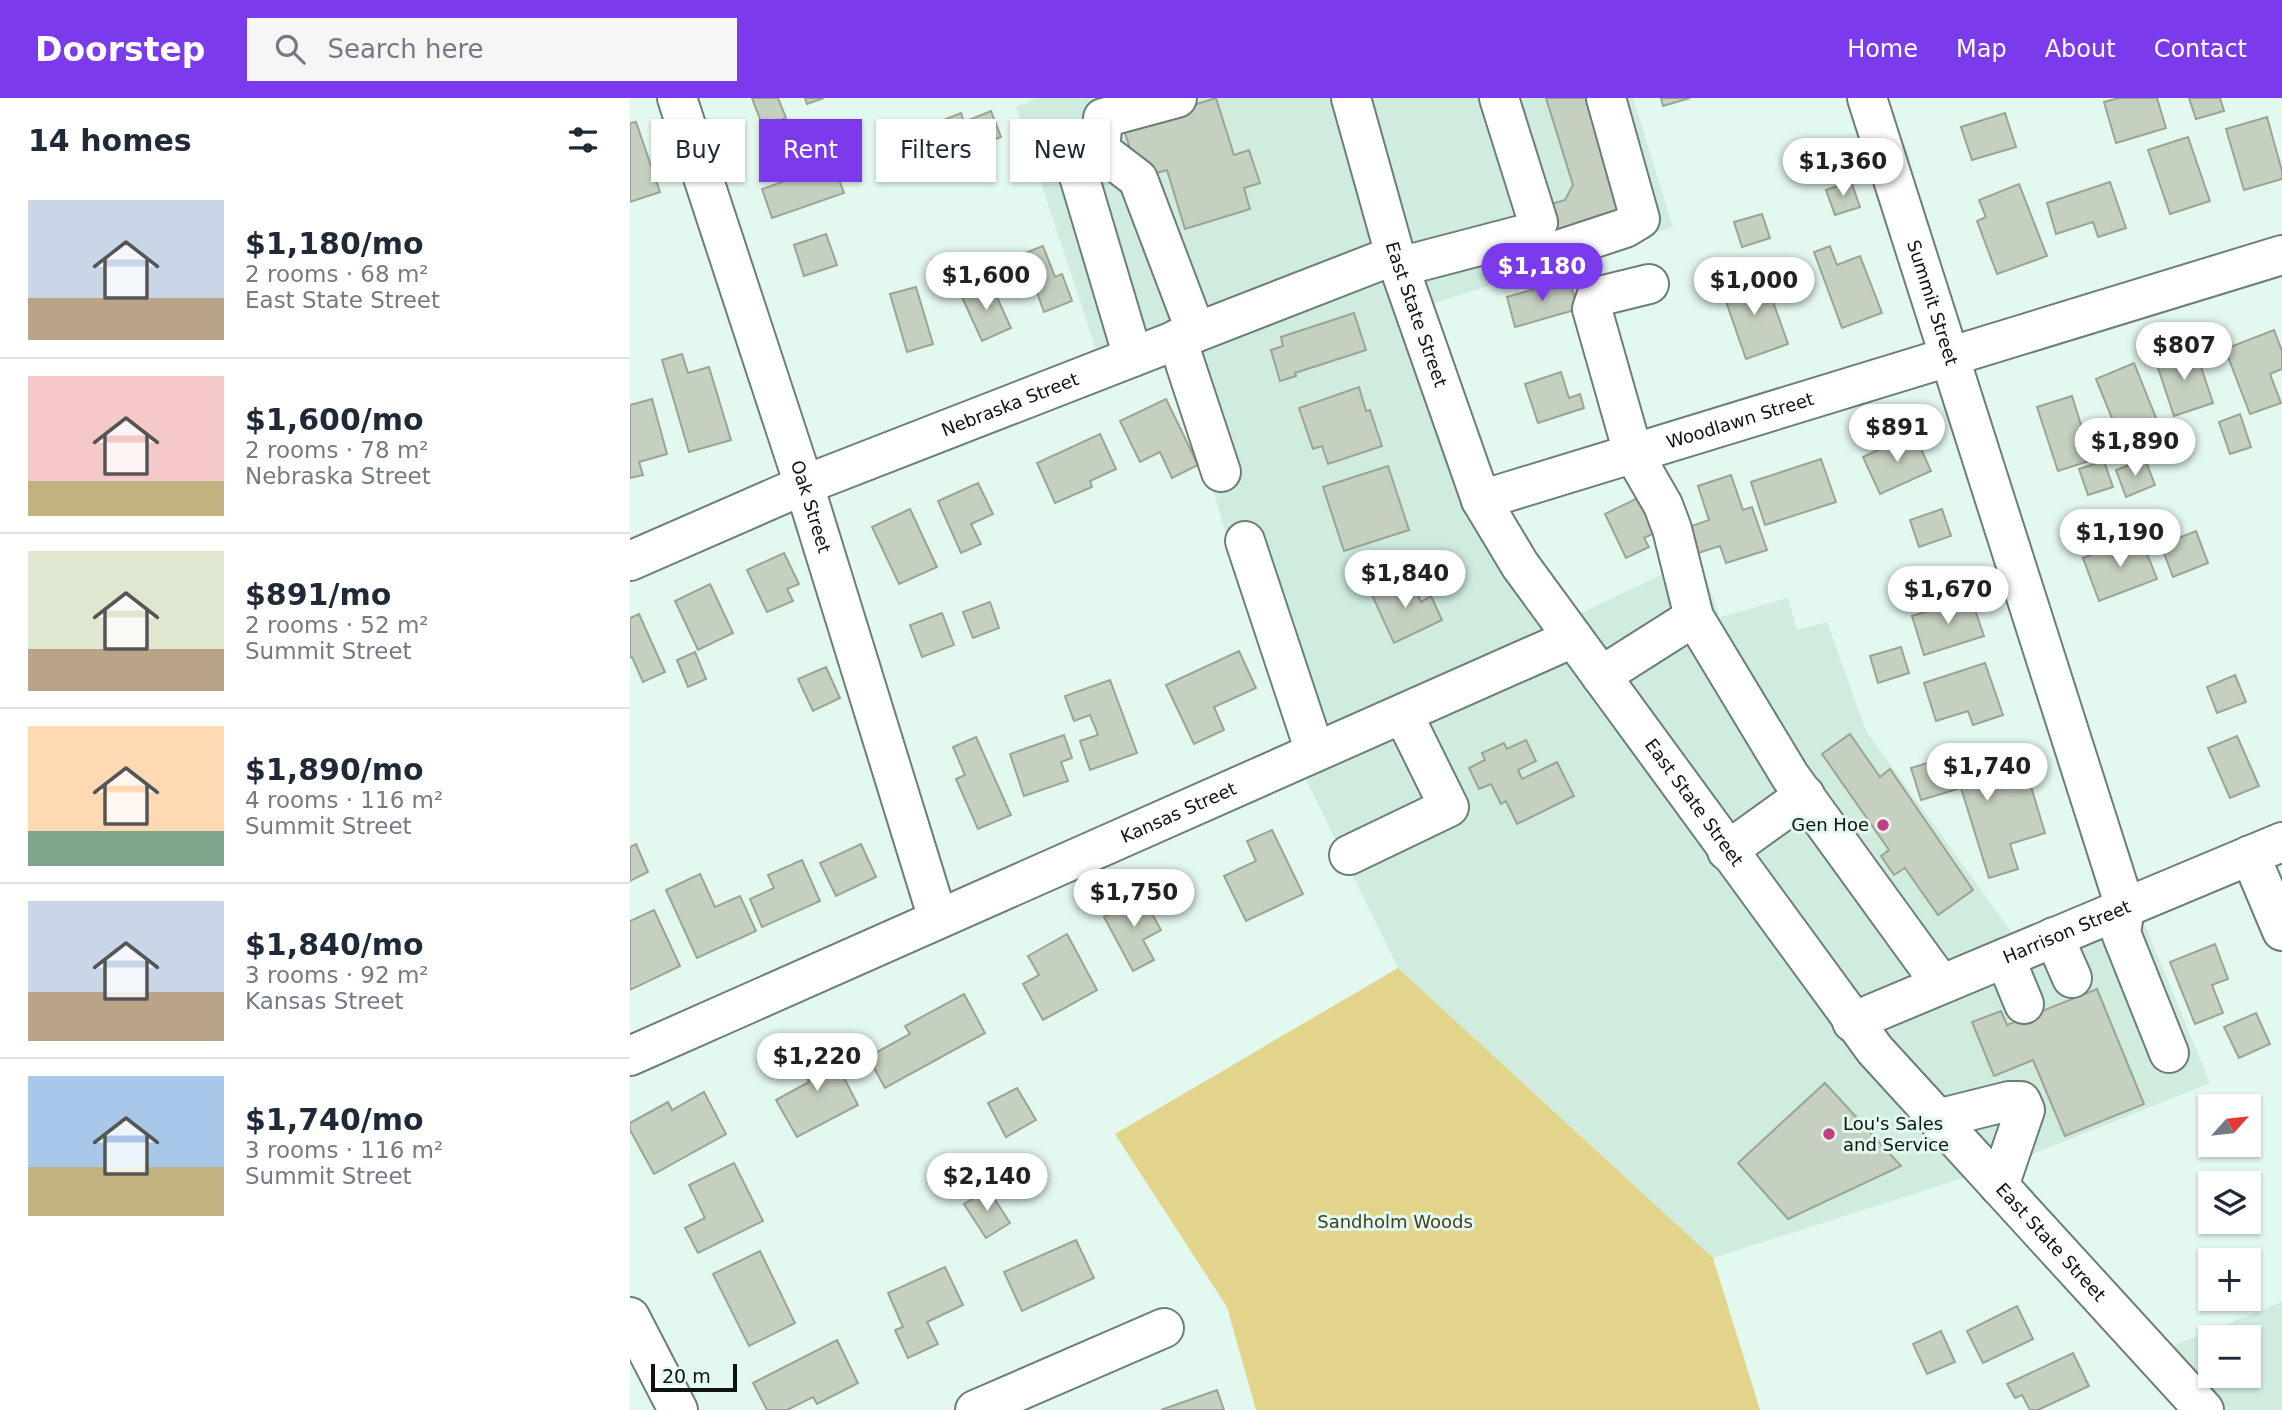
<!DOCTYPE html>
<html lang="en">
<head>
<meta charset="utf-8">
<style>
  body { margin:0; font-family:"DejaVu Sans",sans-serif; background:#f6f6f7; color:#1f2937; height:100vh; display:flex; flex-direction:column; font-size:26px; white-space:nowrap }
  * { box-sizing:border-box; margin:0 }
  p { font-size:23px; color:#747a83 }
  .icon { flex:none; width:38px; height:38px; fill:none; stroke:currentColor; stroke-width:2; stroke-linecap:round; stroke-linejoin:round }
  .map { position:relative; flex:1; overflow:hidden }
  .side { display:flex; flex-direction:column; background:#fff; width:630px }
  .side>* { flex:none }
  .banner { position:absolute; left:21px; top:21px; width:665px; height:63px; display:flex; gap:14px }
  .needle { width:46px; rotate:63deg }
  .fabs { position:absolute; left:1568px; top:996px; display:grid; gap:14px }
  .fabs a { display:grid; place-items:center; width:63px; height:63px; border-radius:0px; background:#fff; box-shadow:0 2px 5px #0004; font-size:35px }
  .scale { position:absolute; left:21px; bottom:18px; width:86px; box-sizing:border-box; padding-left:7px; border:4px solid #0c1310; border-top:0; font-size:19px; line-height:24px; white-space:nowrap; color:#0c1310; -webkit-text-stroke:5px #e3f8ee; paint-order:stroke }
  .price { position:absolute; translate:-50% -60px; padding:0 16px; border-radius:24px; background:#fff; color:#222; font-size:23px; line-height:46px; filter:drop-shadow(0 2px 4px #0008) }
  .price::after { content:''; position:absolute; left:50%; top:42px; width:21px; height:16px; margin-left:-10px; background:inherit; clip-path:polygon(0 0,100% 0,50% 100%) }
  .price.active { background:#7c3aed; color:#fff }
  ul { padding:0; list-style:none }
  li { display:flex; align-items:center; gap:21px; height:175px; padding:0 28px }
  li+li { border-top:2px solid #e0e1e3 }
  li span { display:grid; place-items:center; flex:none; width:196px; height:140px; border-radius:0px; color:#555 }
  li>.icon { margin-inline-start:auto }
  span .icon { width:84px; height:84px; fill:#fffc; stroke-width:1 }
  li b { font-size:30px }
  h2 { display:flex; justify-content:space-between; align-items:center; height:84px; padding:0 28px; font-size:30px }
  .tag { padding:0 24px; border-radius:0px; background:#fff; box-shadow:0 2px 5px #0004; font-size:24px; line-height:63px }
  .tag.active { background:#7c3aed; color:#fff }
  header { display:flex; align-items:center; gap:42px; box-sizing:border-box; height:98px; padding:0 35px; background:#7c3aed; color:#fff }
  header strong { font-size:33px }
  nav { display:flex; gap:38px; margin-inline-start:auto; font-size:24px }
  .search { width:490px; height:63px; background:#f6f6f7; display:flex; align-items:center; gap:18px; box-sizing:border-box; padding:0 24px; border-radius:0px; color:#747a83; font-size:26px }
  main { display:flex; flex:1; min-height:0 }
  .map>svg:first-child { display:block }
</style>
</head>
<body>
<header>
<strong>Doorstep</strong>
<div class="search"><svg class="icon" aria-label="search" viewBox="0 0 24 24"><circle cx="10" cy="10" r="6"/><path d="M15 15l6 6"/></svg>Search here</div>
<nav><a>Home</a><a>Map</a><a>About</a><a>Contact</a></nav>
</header>
<main>
<section class="side">
<h2>14 homes<svg class="icon" aria-label="filters" viewBox="0 0 24 24"><path d="M4 7h16M4 17h16"/><circle cx="9" cy="7" r="2"/><circle cx="15" cy="17" r="2"/></svg></h2>
<ul>
<li><span style="background:linear-gradient(#c9d6e8 70%,#b9a48a 0)"><svg class="icon" aria-label="home" viewBox="0 0 24 24"><path d="M3 11l9-7 9 7M6 9v11h12V9"/></svg></span><div><b>$1,180/mo</b><p>2 rooms · 68 m²</p><p>East State Street</p></div></li>
<li><span style="background:linear-gradient(#f6c9c9 75%,#c2b280 0)"><svg class="icon" aria-label="home" viewBox="0 0 24 24"><path d="M3 11l9-7 9 7M6 9v11h12V9"/></svg></span><div><b>$1,600/mo</b><p>2 rooms · 78 m²</p><p>Nebraska Street</p></div></li>
<li><span style="background:linear-gradient(#dfe7d0 70%,#b9a48a 0)"><svg class="icon" aria-label="home" viewBox="0 0 24 24"><path d="M3 11l9-7 9 7M6 9v11h12V9"/></svg></span><div><b>$891/mo</b><p>2 rooms · 52 m²</p><p>Summit Street</p></div></li>
<li><span style="background:linear-gradient(#ffd9b3 75%,#7fa58c 0)"><svg class="icon" aria-label="home" viewBox="0 0 24 24"><path d="M3 11l9-7 9 7M6 9v11h12V9"/></svg></span><div><b>$1,890/mo</b><p>4 rooms · 116 m²</p><p>Summit Street</p></div></li>
<li><span style="background:linear-gradient(#c9d6e8 65%,#b9a48a 0)"><svg class="icon" aria-label="home" viewBox="0 0 24 24"><path d="M3 11l9-7 9 7M6 9v11h12V9"/></svg></span><div><b>$1,840/mo</b><p>3 rooms · 92 m²</p><p>Kansas Street</p></div></li>
<li><span style="background:linear-gradient(#a9c7e8 65%,#c2b280 0)"><svg class="icon" aria-label="home" viewBox="0 0 24 24"><path d="M3 11l9-7 9 7M6 9v11h12V9"/></svg></span><div><b>$1,740/mo</b><p>3 rooms · 116 m²</p><p>Summit Street</p></div></li>
</ul>
</section>
<div class="map">
<svg width="1652" height="1312" viewBox="0 0 1652 1312">
  <rect width="100%" height="100%" fill="#e3f8ee"/>
  <g fill="#cfecdf" fill-rule="evenodd">
    <polygon points="406,0 713,0 762,165 933,537 663,654 540,253 470,264 386,9"/>
    <polygon points="727,0 1003,0 1043,129 789,210"/>
    <polygon points="1069,459 1090,519 1158,500 1167,532 1197,524 1236,633 1390,846 1225,919 936,522"/>
    <polygon points="941,551 1349,1075 1083,1160 768,870 670,669"/>
    <polygon points="1508,810 1580,985 1365,1071 1232,926"/>
    <path d="M1652,1204V1312H1583L1530,1253ZM1580,1239H1619V1278H1580Z"/>
  </g>
  <polygon fill="#e3d48c" points="768,870 1083,1160 1130,1312 626,1312 597,1209 485,1036"/>
  <g fill="#c6d0c0" stroke="#9ba495" stroke-width="2">
    <polygon points="122,0 148,0 156,20 133,29"/>
    <polygon points="175,0 194,0 177,6"/>
    <polygon points="586,0 604,57 619,52 630,85 614,90 620,111 555,131 537,72 524,76 505,66 493,29"/>
    <polygon points="916,0 968,0 999,100 985,122 928,139 918,107 935,102 943,87"/>
    <polygon points="1031,0 1060,0 1033,8"/>
    <polygon points="1489,0 1527,0 1536,30 1486,45 1474,4"/>
    <polygon points="1559,0 1590,0 1594,13 1566,21"/>
    <polygon points="361,13 371,39 320,60 306,25 331,15 334,24"/>
    <polygon points="1375,15 1386,49 1342,62 1331,29"/>
    <polygon points="1637,19 1652,73 1652,81 1614,92 1596,31"/>
    <polygon points="6,24 30,94 0,104 0,25"/>
    <polygon points="1558,39 1580,103 1540,116 1518,52"/>
    <polygon points="203,66 214,95 142,120 132,91"/>
    <polygon points="1221,83 1230,109 1205,117 1196,92"/>
    <polygon points="1480,84 1496,130 1468,139 1463,124 1426,136 1417,105"/>
    <polygon points="1389,86 1417,158 1367,176 1347,123 1356,119 1349,102"/>
    <polygon points="1132,116 1140,140 1112,149 1104,124"/>
    <polygon points="196,136 207,167 174,178 164,147"/>
    <polygon points="413,148 425,179 432,176 442,203 414,214 406,192 388,199 374,163"/>
    <polygon points="1200,148 1207,167 1230,158 1252,215 1212,230 1184,154"/>
    <polygon points="326,155 333,180 309,187 302,162"/>
    <polygon points="1117,180 1119,186 1135,181 1158,246 1116,261 1091,189"/>
    <polygon points="939,181 948,211 885,229 877,199"/>
    <polygon points="360,184 381,230 352,243 331,197"/>
    <polygon points="286,189 303,246 277,254 260,196"/>
    <polygon points="724,215 736,252 665,275 666,278 650,283 641,252 653,248 651,239"/>
    <polygon points="1644,232 1652,253 1652,271 1640,276 1651,305 1620,316 1595,251"/>
    <polygon points="1565,251 1583,305 1544,318 1526,264"/>
    <polygon points="52,256 58,275 79,269 101,342 59,354 32,262"/>
    <polygon points="1504,265 1528,325 1490,340 1466,281"/>
    <polygon points="931,274 939,300 950,296 954,310 908,325 895,286"/>
    <polygon points="729,289 736,313 740,312 752,348 698,366 692,348 683,351 669,310"/>
    <polygon points="1442,298 1462,362 1428,373 1407,309"/>
    <polygon points="22,301 37,356 9,364 13,377 0,380 0,307"/>
    <polygon points="536,301 568,367 542,380 530,354 510,364 490,323"/>
    <polygon points="1610,316 1621,349 1600,356 1589,324"/>
    <polygon points="1284,335 1301,373 1250,396 1233,359"/>
    <polygon points="470,336 486,371 460,383 462,389 425,405 407,365"/>
    <polygon points="1191,361 1206,404 1135,427 1121,384"/>
    <polygon points="1515,361 1525,387 1496,399 1486,372"/>
    <polygon points="1474,363 1483,389 1458,397 1449,371"/>
    <polygon points="758,368 779,432 714,453 693,389"/>
    <polygon points="1101,377 1113,412 1122,409 1137,452 1096,465 1090,448 1068,455 1059,429 1079,422 1068,388"/>
    <polygon points="348,385 363,416 341,426 351,446 331,455 308,403"/>
    <polygon points="1018,395 1036,429 1014,440 1019,449 996,460 975,416"/>
    <polygon points="280,411 307,469 269,486 242,429"/>
    <polygon points="1312,411 1321,438 1289,449 1280,422"/>
    <polygon points="1566,433 1578,465 1543,479 1531,447"/>
    <polygon points="1510,438 1527,481 1469,503 1453,460"/>
    <polygon points="154,455 169,486 157,491 163,503 137,514 117,472"/>
    <polygon points="780,480 791,504 801,498 812,522 764,545 742,497"/>
    <polygon points="80,486 103,535 68,552 45,503"/>
    <polygon points="1341,500 1354,538 1294,557 1282,518"/>
    <polygon points="360,504 369,530 343,540 333,514"/>
    <polygon points="312,515 324,547 292,559 280,527"/>
    <polygon points="9,516 35,574 13,584 2,559 0,560 0,520"/>
    <polygon points="1271,549 1279,575 1248,585 1240,558"/>
    <polygon points="609,553 626,590 584,609 594,632 564,646 536,587"/>
    <polygon points="65,554 76,581 58,589 47,562"/>
    <polygon points="1355,565 1373,617 1343,627 1338,613 1306,623 1294,585"/>
    <polygon points="196,569 210,600 183,613 168,581"/>
    <polygon points="1605,577 1616,604 1587,615 1577,589"/>
    <polygon points="480,582 507,655 460,672 450,643 468,637 460,617 444,623 435,598"/>
    <polygon points="1220,636 1250,679 1260,671 1343,792 1308,817 1275,770 1264,777 1251,758 1259,752 1192,656"/>
    <polygon points="434,637 442,660 431,664 438,683 394,698 380,656"/>
    <polygon points="1607,638 1629,688 1600,700 1578,650"/>
    <polygon points="346,639 381,717 348,731 326,681 335,677 323,649"/>
    <polygon points="896,642 906,663 888,672 892,681 927,664 944,698 887,726 876,703 871,706 861,686 849,691 839,670 855,662 852,655 874,645 877,651"/>
    <polygon points="1351,649 1358,673 1393,662 1415,735 1380,746 1388,771 1359,780 1331,690 1291,702 1281,670"/>
    <polygon points="642,732 673,796 616,823 594,778 626,763 617,743"/>
    <polygon points="6,746 18,774 0,783 0,749"/>
    <polygon points="231,746 246,779 206,798 190,765"/>
    <polygon points="172,762 190,803 132,829 120,801 144,790 138,777"/>
    <polygon points="70,776 85,809 110,798 126,833 67,860 36,792"/>
    <polygon points="509,792 531,832 513,842 524,862 503,873 474,819 491,810 488,803"/>
    <polygon points="24,812 50,868 0,892 0,823"/>
    <polygon points="437,836 467,892 413,922 393,886 409,877 398,858"/>
    <polygon points="1585,846 1598,881 1582,887 1593,915 1565,926 1540,864"/>
    <polygon points="1467,891 1514,1006 1435,1038 1403,962 1364,978 1342,924 1371,913 1377,927"/>
    <polygon points="334,896 355,935 255,990 238,959 280,936 275,928"/>
    <polygon points="1626,915 1640,946 1609,960 1594,929"/>
    <polygon points="196,945 228,1007 167,1039 146,1002 179,984 167,960"/>
    <polygon points="1195,985 1271,1068 1158,1121 1108,1065"/>
    <polygon points="387,990 406,1022 376,1039 358,1005"/>
    <polygon points="74,994 96,1036 24,1076 0,1032 0,1025 38,1004 42,1012"/>
    <polygon points="104,1065 133,1123 68,1155 55,1130 75,1120 59,1087"/>
    <polygon points="358,1091 380,1125 356,1140 334,1106"/>
    <polygon points="446,1142 464,1180 392,1213 374,1174"/>
    <polygon points="130,1153 165,1225 119,1248 83,1176"/>
    <polygon points="315,1169 333,1207 297,1224 308,1246 278,1260 265,1232 273,1229 258,1195"/>
    <polygon points="1387,1208 1403,1241 1353,1265 1337,1233"/>
    <polygon points="1311,1233 1325,1264 1297,1276 1283,1246"/>
    <polygon points="207,1242 228,1285 187,1306 183,1299 157,1312 137,1312 123,1285"/>
    <polygon points="1443,1255 1459,1288 1408,1312 1400,1312 1392,1297 1385,1300 1377,1286"/>
    <polygon points="587,1292 594,1312 531,1312"/>
  </g>
  <g fill="none" stroke-linecap="round" stroke-linejoin="round">
    <defs>
      <g id="minor">
        <path id="s1" d="M47,0L174,387L308,821"/>
        <path id="s2" d="M1237,0L1495,809L1491,835L1539,955"/>
        <polyline points="470,52 473,20 547,0"/>
        <polyline points="899,135 919,155 995,130 1010,121 976,0"/>
        <polyline points="769,169 899,135 908,124 869,0"/>
        <polyline points="1019,186 966,199 962,211 1003,355 1033,407 1042,431 1064,519"/>
        <polyline points="547,241 591,374"/>
        <polyline points="503,259 446,68 448,58 470,52 508,81 566,234"/>
        <path id="s3" d="M851,402L1652,157"/>
        <polyline points="615,443 685,654"/>
        <path id="s4" d="M0,463L174,387L765,157"/>
        <polyline points="971,578 1064,519 1160,678 1311,886"/>
        <polyline points="1097,753 1175,697"/>
        <polyline points="719,757 819,709 773,616"/>
        <polyline points="1620,757 1652,833"/>
        <polyline points="1424,839 1442,880"/>
        <polyline points="1375,860 1394,906"/>
        <path id="s5" d="M1222,924L1652,744"/>
        <path id="s6" d="M0,958L943,540"/>
        <polyline points="1307,1021 1379,1003 1391,1003 1395,1012 1369,1088"/>
        <polyline points="0,1219 48,1312"/>
        <polyline points="345,1312 534,1230"/>
      </g>
      <g id="major">
        <path id="s7" d="M721,0L765,157L851,402L890,467L1245,952L1574,1312"/>
      </g>
    </defs>
    <use href="#minor" stroke="#6c7f77" stroke-width="42"/>
    <use href="#major" stroke="#6c7f77" stroke-width="42"/>
    <use href="#minor" stroke="#fff" stroke-width="38"/>
    <use href="#major" stroke="#fff" stroke-width="38"/>
  </g>
  <g fill="#c43f82" stroke="#e3f8ee" stroke-width="2.5">
    <circle cx="1253" cy="727" r="7"/>
    <circle cx="1199" cy="1036" r="7"/>
  </g>
  <g text-anchor="middle" stroke-width="6" stroke-linejoin="round" paint-order="stroke">
    <g font-size="18" fill="#0c1310" stroke="#e3f8ee">
      <text dy="6" stroke="none"><textPath href="#s2" startOffset="215">Summit Street</textPath></text>
      <text dy="6" stroke="none"><textPath href="#s7" startOffset="226">East State Street</textPath></text>
      <text dy="6" stroke="none"><textPath href="#s4" startOffset="411">Nebraska Street</textPath></text>
      <text dy="6" stroke="none"><textPath href="#s3" startOffset="271">Woodlawn Street</textPath></text>
      <text dy="6" stroke="none"><textPath href="#s1" startOffset="430">Oak Street</textPath></text>
      <text dy="6" stroke="none"><textPath href="#s7" startOffset="793">East State Street</textPath></text>
      <text dy="6" stroke="none"><textPath href="#s6" startOffset="600">Kansas Street</textPath></text>
      <text dy="6" stroke="none"><textPath href="#s5" startOffset="233">Harrison Street</textPath></text>
      <text dy="6" stroke="none"><textPath href="#s7" startOffset="1360">East State Street</textPath></text>
    </g>
    <g font-size="18" fill="#0c1310" stroke="#e3f8ee" text-anchor="end">
      <text x="1239" y="733">Gen Hoe</text>
      <text x="1213" y="1032" text-anchor="start">Lou's Sales<tspan x="1213" dy="21">and Service</tspan></text>
    </g>
    <g font-size="18" fill="#453e1c" stroke="#e3f8ee">
      <text x="765" y="1130">Sandholm Woods</text>
    </g>
  </g>
</svg>
<div class="fabs">
<a><svg class="needle" viewBox="-14 -14 28 28"><path d="M0-13l5 13h-10z" fill="#e53935"/><path d="M0 13l5-13h-10z" fill="#747a83"/></svg></a>
<a><svg class="icon" aria-label="layers" viewBox="0 0 24 24"><path d="M12 4l9 5-9 5-9-5zM3 14l9 5 9-5"/></svg></a>
<a>+</a>
<a>−</a>
</div>
<div class="scale">20 m</div>
<b class="price" style="left:1213px;top:100px">$1,360</b>
<b class="price active" style="left:912px;top:205px">$1,180</b>
<b class="price" style="left:356px;top:214px">$1,600</b>
<b class="price" style="left:1124px;top:219px">$1,000</b>
<b class="price" style="left:1554px;top:284px">$807</b>
<b class="price" style="left:1267px;top:366px">$891</b>
<b class="price" style="left:1505px;top:380px">$1,890</b>
<b class="price" style="left:1490px;top:471px">$1,190</b>
<b class="price" style="left:775px;top:512px">$1,840</b>
<b class="price" style="left:1318px;top:528px">$1,670</b>
<b class="price" style="left:1357px;top:705px">$1,740</b>
<b class="price" style="left:504px;top:831px">$1,750</b>
<b class="price" style="left:187px;top:995px">$1,220</b>
<b class="price" style="left:357px;top:1115px">$2,140</b>
<div class="banner">
<a class="tag">Buy</a>
<a class="tag active">Rent</a>
<a class="tag">Filters</a>
<a class="tag">New</a>
</div>
</div>
</main>
</body>
</html>
